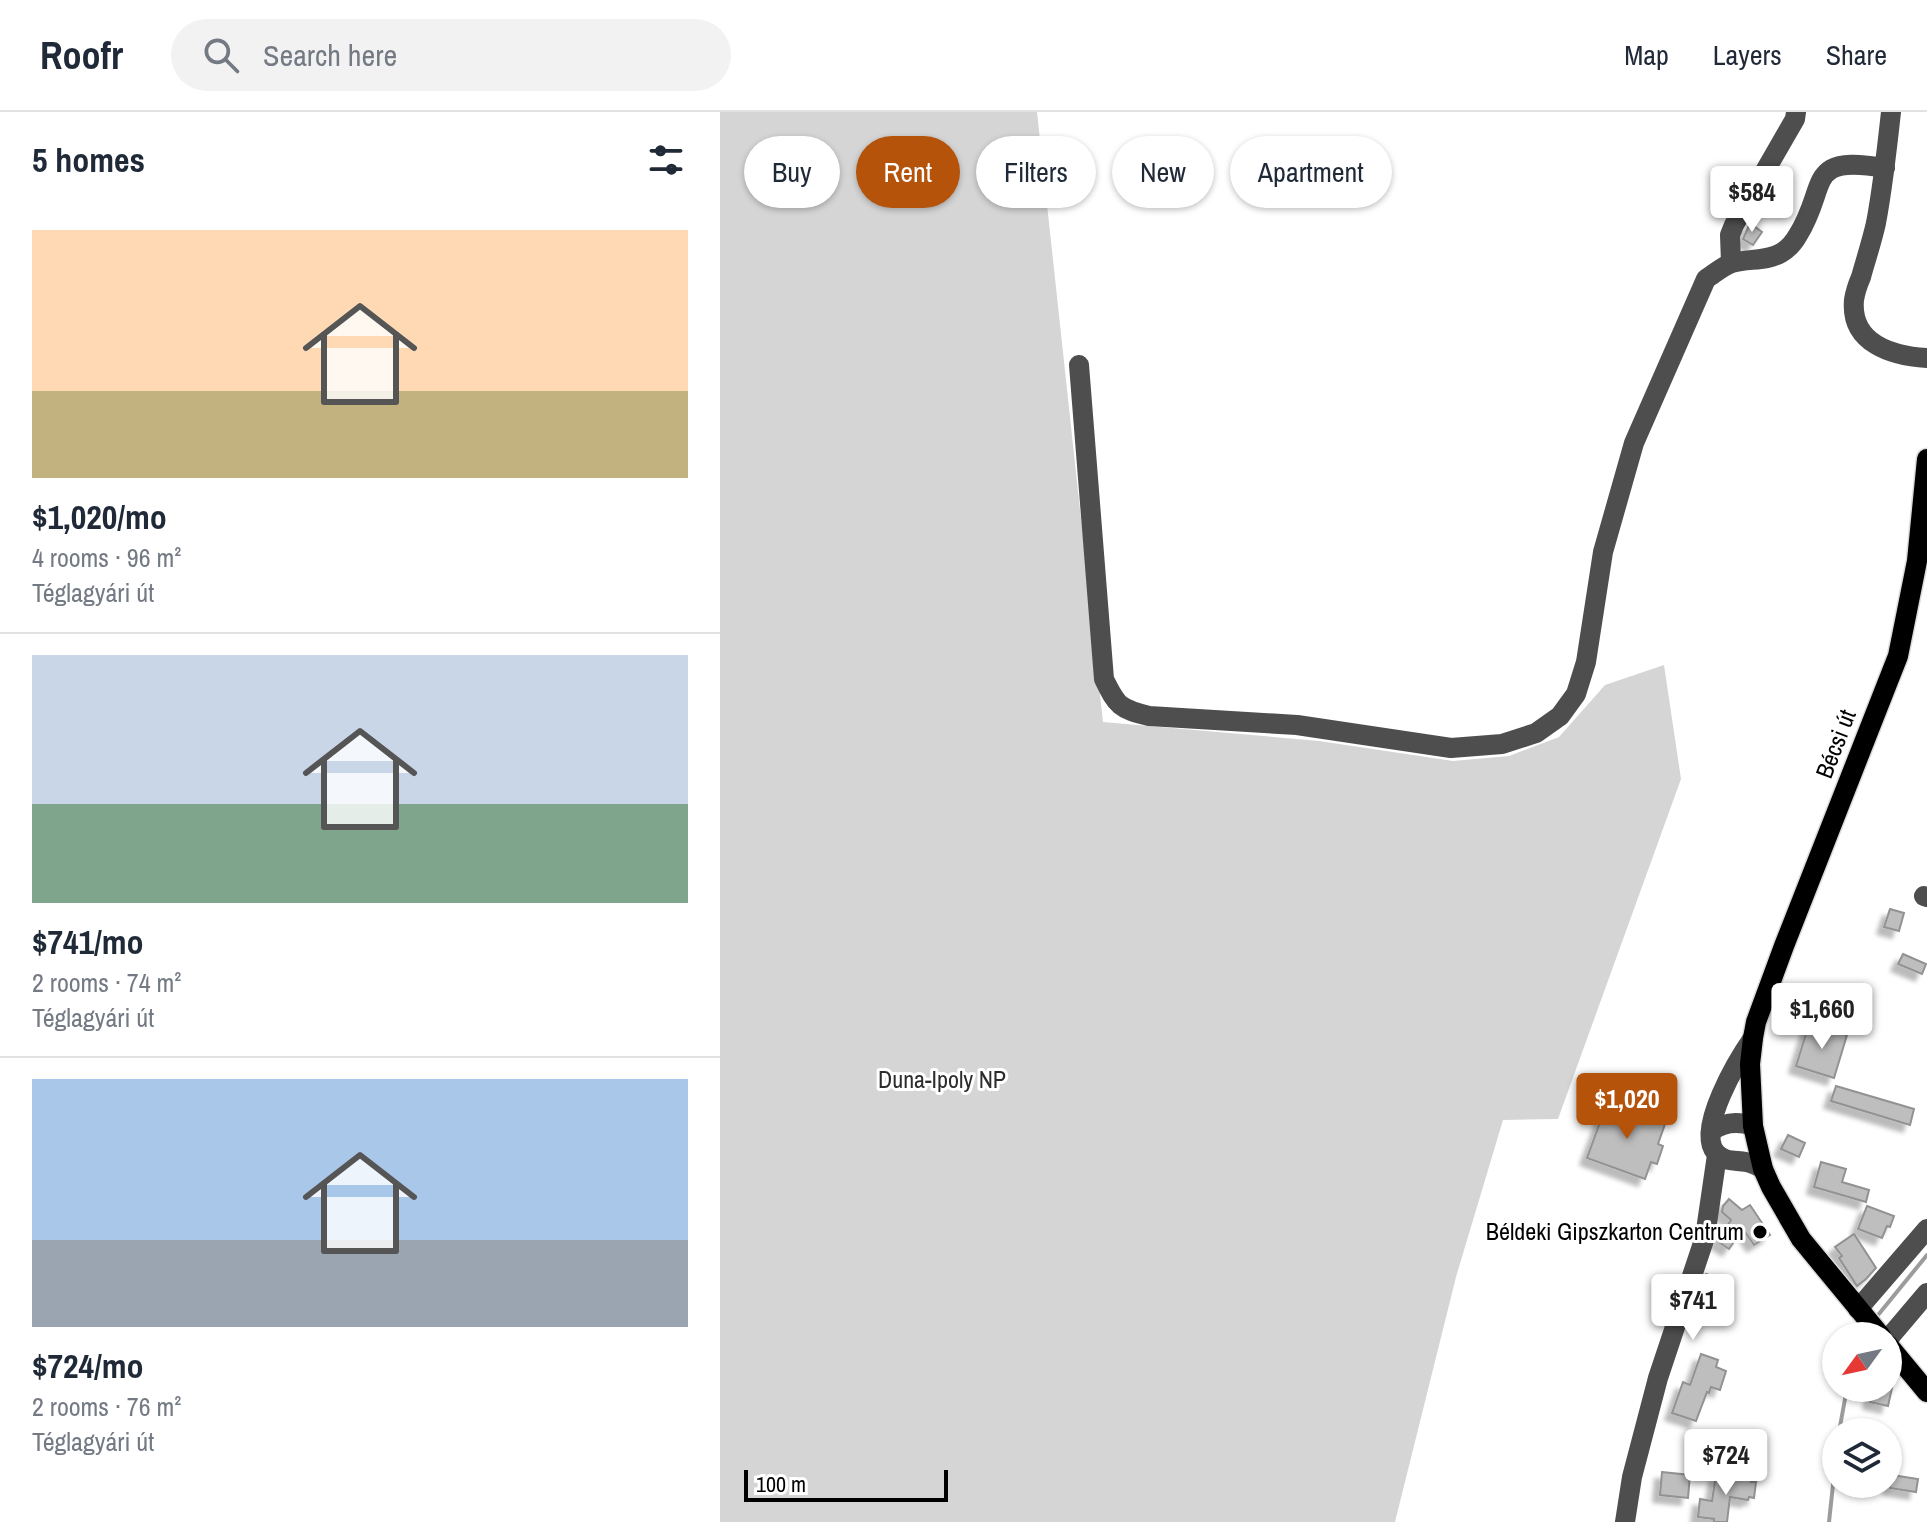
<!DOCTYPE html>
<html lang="en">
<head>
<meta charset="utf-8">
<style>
  body { margin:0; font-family:"Archivo Narrow",sans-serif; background:#f2f2f3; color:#1f2937; height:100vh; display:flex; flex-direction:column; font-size:30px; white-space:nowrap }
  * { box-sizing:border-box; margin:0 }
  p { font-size:26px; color:#747a83 }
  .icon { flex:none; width:44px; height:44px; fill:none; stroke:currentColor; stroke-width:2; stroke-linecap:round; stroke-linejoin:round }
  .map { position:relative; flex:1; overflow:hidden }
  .details { display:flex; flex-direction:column; background:#fff; width:720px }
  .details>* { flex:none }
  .top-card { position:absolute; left:24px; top:24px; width:760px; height:72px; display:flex; gap:16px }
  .needle { width:52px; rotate:237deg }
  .fabs { position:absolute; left:1102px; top:1210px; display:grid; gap:16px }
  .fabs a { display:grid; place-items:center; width:80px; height:80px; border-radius:50%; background:#fff; box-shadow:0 2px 6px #0004; font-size:40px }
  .scale { position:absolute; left:24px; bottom:20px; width:204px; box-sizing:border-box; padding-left:8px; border:4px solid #000; border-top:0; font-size:22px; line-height:28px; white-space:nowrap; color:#000; -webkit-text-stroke:6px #fff; paint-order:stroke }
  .price { position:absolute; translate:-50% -68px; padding:0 18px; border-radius:8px; background:#fff; color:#222; font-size:26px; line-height:52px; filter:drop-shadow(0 2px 4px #0008) }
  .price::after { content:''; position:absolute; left:50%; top:48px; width:24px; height:18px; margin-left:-12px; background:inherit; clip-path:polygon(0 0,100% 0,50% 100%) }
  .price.active { background:#b45309; color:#fff }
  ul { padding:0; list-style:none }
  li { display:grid; align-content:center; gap:16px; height:424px; padding:0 32px }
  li+li { border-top:2px solid #e0e1e3 }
  li span { display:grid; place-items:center; height:248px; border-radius:0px; color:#555 }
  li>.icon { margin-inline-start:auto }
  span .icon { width:144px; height:144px; fill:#fffc; stroke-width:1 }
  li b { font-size:34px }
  h2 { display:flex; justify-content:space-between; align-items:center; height:96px; padding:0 32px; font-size:34px }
  .chip { padding:0 28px; border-radius:36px; background:#fff; box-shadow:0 2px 6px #0004; font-size:28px; line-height:72px }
  .chip.active { background:#b45309; color:#fff }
  header { display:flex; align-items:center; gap:48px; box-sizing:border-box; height:112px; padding:0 40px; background:#fff; border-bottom:2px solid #e0e1e3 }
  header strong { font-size:38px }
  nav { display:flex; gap:44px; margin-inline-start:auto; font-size:28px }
  .search { width:560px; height:72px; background:#f2f2f3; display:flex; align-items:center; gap:20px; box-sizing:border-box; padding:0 28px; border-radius:44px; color:#747a83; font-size:30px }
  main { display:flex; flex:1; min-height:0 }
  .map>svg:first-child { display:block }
</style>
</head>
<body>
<header>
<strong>Roofr</strong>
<div class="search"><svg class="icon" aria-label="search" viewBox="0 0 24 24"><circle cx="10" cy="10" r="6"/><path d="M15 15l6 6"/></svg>Search here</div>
<nav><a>Map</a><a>Layers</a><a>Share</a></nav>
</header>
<main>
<section class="details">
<h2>5 homes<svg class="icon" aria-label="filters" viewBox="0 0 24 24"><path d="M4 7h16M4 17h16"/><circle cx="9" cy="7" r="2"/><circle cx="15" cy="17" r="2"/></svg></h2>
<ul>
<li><span style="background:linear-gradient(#ffd9b3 65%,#c2b280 0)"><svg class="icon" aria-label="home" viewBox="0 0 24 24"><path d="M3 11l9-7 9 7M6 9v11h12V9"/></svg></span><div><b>$1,020/mo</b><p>4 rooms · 96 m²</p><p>Téglagyári út</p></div></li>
<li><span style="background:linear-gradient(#c9d6e8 60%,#7fa58c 0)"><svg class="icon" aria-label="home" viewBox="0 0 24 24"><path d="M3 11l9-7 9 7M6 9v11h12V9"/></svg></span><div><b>$741/mo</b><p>2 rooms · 74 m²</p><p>Téglagyári út</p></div></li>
<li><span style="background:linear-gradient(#a9c7e8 65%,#9aa5b1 0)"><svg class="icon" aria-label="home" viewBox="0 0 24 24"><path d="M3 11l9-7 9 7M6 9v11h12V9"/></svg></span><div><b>$724/mo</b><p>2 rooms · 76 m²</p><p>Téglagyári út</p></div></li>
</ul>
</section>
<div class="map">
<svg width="1207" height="1410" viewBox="0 0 1207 1410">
  <defs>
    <filter id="shadow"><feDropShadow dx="-7" dy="7" stdDeviation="2" flood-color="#0004"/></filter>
  </defs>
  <rect width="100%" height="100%" fill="#fff"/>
  <polygon fill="#d5d5d5" points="0,0 317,0 383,610 599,629 733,649 789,644 839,625 885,573 944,553 961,667 838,1007 783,1008 736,1165 675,1410 0,1410"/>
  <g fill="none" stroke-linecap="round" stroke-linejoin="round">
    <g stroke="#9c9c9c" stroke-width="4">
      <polyline points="1154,1208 1207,1143"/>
      <polyline points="1119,1320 1127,1276"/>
      <polyline points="1109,1410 1116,1345"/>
    </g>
  </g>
  <g fill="#bebebe" stroke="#929292" stroke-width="2" filter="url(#shadow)">
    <polygon points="1030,111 1042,120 1033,133 1023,127"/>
    <polygon points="1170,797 1184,801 1179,819 1164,815"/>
    <polygon points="1183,842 1206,852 1202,862 1178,852"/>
    <polygon points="1089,912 1127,923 1114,966 1076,954"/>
    <polygon points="1116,974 1194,997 1190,1013 1111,989"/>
    <polygon points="887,991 945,1012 938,1032 943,1034 937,1052 931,1050 925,1067 867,1046"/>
    <polygon points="1068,1023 1085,1031 1079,1045 1061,1037"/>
    <polygon points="1101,1050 1126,1057 1122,1070 1149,1078 1146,1090 1094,1075"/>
    <polygon points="1009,1087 1022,1098 1030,1093 1050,1123 1034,1133 1023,1117 1009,1137 997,1129 1011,1108 1002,1100 1003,1094"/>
    <polygon points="1147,1094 1174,1104 1170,1115 1167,1114 1162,1126 1138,1117"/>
    <polygon points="1134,1122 1156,1156 1146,1167 1137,1174 1119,1146 1122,1144 1115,1135"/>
    <polygon points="986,1162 1012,1171 1007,1185 982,1176"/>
    <polygon points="981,1242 998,1248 996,1255 1006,1259 1000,1278 991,1275 989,1281 987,1280 976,1309 952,1301 963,1270 970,1273"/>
    <polygon points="1153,1276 1172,1276 1168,1294 1150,1290"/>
    <polygon points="976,1340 990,1343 989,1347 992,1347 990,1359 974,1356"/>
    <polygon points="942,1360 970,1363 968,1386 940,1383"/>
    <polygon points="996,1362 1032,1367 1031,1370 1036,1370 1034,1386 1029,1385 1028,1388 1010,1385 1007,1410 994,1410 994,1407 978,1405 980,1387 992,1389"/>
    <polygon points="1172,1363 1198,1367 1196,1380 1170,1376"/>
  </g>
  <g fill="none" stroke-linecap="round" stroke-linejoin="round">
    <defs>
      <g id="major">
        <polyline points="1161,1224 1081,1127 1051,1075 1043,1057 1033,1014 1030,952 1033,926 1036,910 1064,834 1178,544 1197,449 1207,347"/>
        <polyline points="1168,1233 1207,1280"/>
      </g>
    </defs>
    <use href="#major" stroke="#dbdbdb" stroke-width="23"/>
    <g stroke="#4e4e4e" stroke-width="20">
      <path d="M1171,0C1167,37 1163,74 1156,111C1152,129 1146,147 1141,165C1138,172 1135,181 1134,188C1130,232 1173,244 1207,246"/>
      <polyline points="1011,151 1010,123 1014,113 1075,7 1076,0"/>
      <path d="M359,253L384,567C397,594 400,597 429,604L577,613L731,636L782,632L816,621L840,604L856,582L866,550L883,440L914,331L986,167C994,162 1004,153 1012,151C1029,146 1045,150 1061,141C1068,137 1074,130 1078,123C1109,73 1084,42 1165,56"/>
      <polyline points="1204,784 1207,785"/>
      <path d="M1033,926C1019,946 975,1018 996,1041C1004,1050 1015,1048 1026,1050C1032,1051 1038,1054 1043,1057"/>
      <path d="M992,1019C1004,1010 1018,1009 1033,1014"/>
      <polyline points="1138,1197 1207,1117"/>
      <polyline points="1168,1227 1207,1181"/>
      <polyline points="905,1410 912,1365 938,1266 985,1125 997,1043"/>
    </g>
    <use href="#major" stroke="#000" stroke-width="20"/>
  </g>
  <circle fill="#000" stroke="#fff" stroke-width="3" cx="1040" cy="1120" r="8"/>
  <g text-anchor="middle" stroke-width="6" stroke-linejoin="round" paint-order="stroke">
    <g font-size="24" fill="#000" stroke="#fff">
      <text transform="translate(1116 632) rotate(-69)" y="8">Bécsi út</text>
    </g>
    <g font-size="24" fill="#2c2c2c" stroke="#fff">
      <text x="222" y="976">Duna-Ipoly NP</text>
    </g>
    <g font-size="24" fill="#000" stroke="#fff" text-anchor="end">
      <text x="1024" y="1128">Béldeki Gipszkarton Centrum</text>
    </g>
  </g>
</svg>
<div class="fabs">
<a><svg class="needle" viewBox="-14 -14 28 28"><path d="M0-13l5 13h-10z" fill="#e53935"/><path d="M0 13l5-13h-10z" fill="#747a83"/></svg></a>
<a><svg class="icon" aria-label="layers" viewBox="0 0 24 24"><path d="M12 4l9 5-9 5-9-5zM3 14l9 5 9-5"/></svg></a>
</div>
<div class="scale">100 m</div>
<b class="price" style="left:1032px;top:122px">$584</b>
<b class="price" style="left:1102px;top:939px">$1,660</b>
<b class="price active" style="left:907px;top:1029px">$1,020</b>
<b class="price" style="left:973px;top:1230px">$741</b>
<b class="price" style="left:1006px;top:1385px">$724</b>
<div class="top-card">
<a class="chip">Buy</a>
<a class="chip active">Rent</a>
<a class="chip">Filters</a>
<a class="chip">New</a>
<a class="chip">Apartment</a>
</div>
</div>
</main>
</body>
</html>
